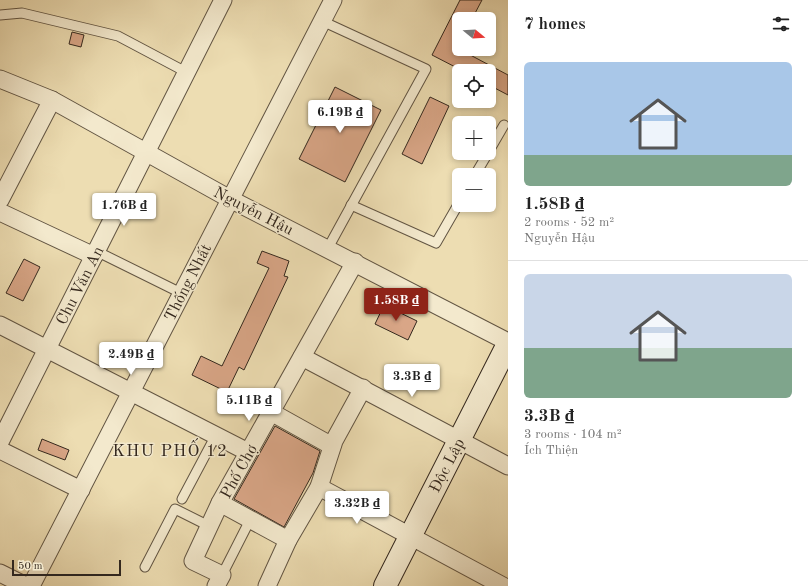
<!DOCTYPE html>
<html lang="en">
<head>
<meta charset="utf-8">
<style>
  body { margin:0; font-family:"Old Standard TT",serif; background:#f6f6f6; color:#222; height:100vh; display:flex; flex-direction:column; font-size:15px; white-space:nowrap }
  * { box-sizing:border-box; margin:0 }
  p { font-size:13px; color:#767676 }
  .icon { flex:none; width:22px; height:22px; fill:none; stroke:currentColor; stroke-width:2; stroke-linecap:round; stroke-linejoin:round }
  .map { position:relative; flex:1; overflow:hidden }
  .sheet { display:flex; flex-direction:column; background:#fff; width:300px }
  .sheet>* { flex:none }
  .needle { width:26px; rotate:108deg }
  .buttons { position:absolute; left:452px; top:12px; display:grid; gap:8px }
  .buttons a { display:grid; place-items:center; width:44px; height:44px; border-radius:6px; background:#fff; box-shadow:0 2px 6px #0003; font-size:20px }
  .scale { position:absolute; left:12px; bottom:10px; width:109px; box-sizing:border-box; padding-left:4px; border:2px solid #34281e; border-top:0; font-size:11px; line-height:14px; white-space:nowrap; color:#34281e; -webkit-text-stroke:3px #f3e9cd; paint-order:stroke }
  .price { position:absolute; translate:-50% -34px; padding:0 9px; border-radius:4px; background:#fff; color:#222; font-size:13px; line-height:26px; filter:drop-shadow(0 1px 2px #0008) }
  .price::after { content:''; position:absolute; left:50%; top:24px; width:12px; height:9px; margin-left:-6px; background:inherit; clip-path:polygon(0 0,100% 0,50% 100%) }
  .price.on { background:#8f2418; color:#fff }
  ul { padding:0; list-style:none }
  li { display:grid; align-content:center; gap:8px; height:212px; padding:0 16px }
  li+li { border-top:1px solid #e0e0e0 }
  li span { display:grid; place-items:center; height:124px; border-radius:6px; color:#555 }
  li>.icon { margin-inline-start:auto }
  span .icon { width:72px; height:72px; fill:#fffc; stroke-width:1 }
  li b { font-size:17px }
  h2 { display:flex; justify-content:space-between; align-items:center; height:48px; padding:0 16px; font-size:17px }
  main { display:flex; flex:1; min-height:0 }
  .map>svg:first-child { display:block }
</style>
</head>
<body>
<main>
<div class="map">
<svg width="508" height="586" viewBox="0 0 508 586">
  <rect width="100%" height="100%" fill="#edddb2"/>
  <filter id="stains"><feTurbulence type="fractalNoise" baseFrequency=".005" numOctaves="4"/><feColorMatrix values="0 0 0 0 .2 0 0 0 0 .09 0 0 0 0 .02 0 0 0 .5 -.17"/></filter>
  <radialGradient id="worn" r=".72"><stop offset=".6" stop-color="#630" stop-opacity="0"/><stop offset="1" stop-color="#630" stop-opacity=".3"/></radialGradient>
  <g fill="#d9a687" stroke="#34281e">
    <polygon points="460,0 482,0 472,19 459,19 459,49 508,75 508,95 489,85 489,71 463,71 432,55"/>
    <polygon points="72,32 84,35 81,47 69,44"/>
    <polygon points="335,87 381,110 345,182 299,159"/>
    <polygon points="430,97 449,106 422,164 402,154"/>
    <polygon points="262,251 289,261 284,276 288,277 244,370 239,367 227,392 192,375 201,356 222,366 269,268 257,263"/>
    <polygon points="24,259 40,267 23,301 6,293"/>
    <polygon points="384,305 417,321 408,340 375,324"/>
    <polygon points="275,426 320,451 313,473 284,527 234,499"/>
    <polygon points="42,439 69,450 65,460 38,450"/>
  </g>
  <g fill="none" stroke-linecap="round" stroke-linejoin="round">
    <defs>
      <g id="lane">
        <polyline points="0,15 22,13 118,36 186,72"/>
        <polyline points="322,21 426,69 328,248"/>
        <polyline points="489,151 504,125"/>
        <polyline points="475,175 488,153"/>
        <polyline points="351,205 436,243 459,203"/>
        <polyline points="96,251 181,293"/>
        <polyline points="182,499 216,435"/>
        <polyline points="145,567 175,509 209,526"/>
        <polyline points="222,575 250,520"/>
      </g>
      <g id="street">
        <polyline points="0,79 52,100 230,199 508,342"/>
        <polyline points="0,200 52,100"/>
        <polyline points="0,212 94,256"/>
        <polyline points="0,325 248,452"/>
        <polyline points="302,357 508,466"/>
        <polyline points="271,412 332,446"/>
        <polyline points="0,442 223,0"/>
        <polyline points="0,450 81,490"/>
        <polyline points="319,487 503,586"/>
        <polyline points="220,503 288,540"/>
        <polyline points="0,573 26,586"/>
        <polyline points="31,586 333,0"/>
        <polyline points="216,586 222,575 193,561 220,503 355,262"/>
        <polyline points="267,586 288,540 319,487 334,441 363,388"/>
      </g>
      <polyline id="secondary" points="385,586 508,344"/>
    </defs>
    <use href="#lane" stroke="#625543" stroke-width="11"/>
    <use href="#street" stroke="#625543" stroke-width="19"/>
    <use href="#secondary" stroke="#34281e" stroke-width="24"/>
    <use href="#lane" stroke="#f3e9cd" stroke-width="9"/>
    <use href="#street" stroke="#f3e9cd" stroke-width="17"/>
    <use href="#secondary" stroke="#f3e9cd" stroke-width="22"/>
  </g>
  <g text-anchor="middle" stroke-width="3" stroke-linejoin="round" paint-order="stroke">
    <g font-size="16" fill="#34281e" stroke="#f3e9cd">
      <text transform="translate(254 210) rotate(27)" y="6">Nguyễn Hậu</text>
      <text transform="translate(187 282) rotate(-63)" y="6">Thống Nhất</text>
      <text transform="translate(79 285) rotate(-63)" y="6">Chu Văn An</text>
      <text transform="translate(446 465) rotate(-63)" y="6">Độc Lập</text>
      <text transform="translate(238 471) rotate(-61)" y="6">Phố Chợ</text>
    </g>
    <g font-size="17" letter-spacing="1" fill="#34281e" stroke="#f3e9cd">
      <text x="170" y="456">KHU PHỐ 12</text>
    </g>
  </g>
  <rect width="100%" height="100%" filter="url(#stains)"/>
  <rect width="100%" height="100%" fill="url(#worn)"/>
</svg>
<div class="buttons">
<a><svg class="needle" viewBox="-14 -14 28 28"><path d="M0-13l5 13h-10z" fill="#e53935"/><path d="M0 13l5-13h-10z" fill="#767676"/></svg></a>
<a><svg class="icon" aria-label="locate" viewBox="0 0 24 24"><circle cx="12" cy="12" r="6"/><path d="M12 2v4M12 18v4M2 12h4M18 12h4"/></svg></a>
<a>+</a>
<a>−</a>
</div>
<div class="scale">50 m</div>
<b class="price" style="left:340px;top:134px">6.19B ₫</b>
<b class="price" style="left:124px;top:227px">1.76B ₫</b>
<b class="price on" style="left:396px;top:322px">1.58B ₫</b>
<b class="price" style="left:131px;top:376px">2.49B ₫</b>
<b class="price" style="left:412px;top:398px">3.3B ₫</b>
<b class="price" style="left:249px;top:422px">5.11B ₫</b>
<b class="price" style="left:357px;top:525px">3.32B ₫</b>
</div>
<section class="sheet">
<h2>7 homes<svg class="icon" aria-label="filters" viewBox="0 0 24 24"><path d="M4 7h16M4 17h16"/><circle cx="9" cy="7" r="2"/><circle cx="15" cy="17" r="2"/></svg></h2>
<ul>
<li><span style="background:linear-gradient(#a9c7e8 75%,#7fa58c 0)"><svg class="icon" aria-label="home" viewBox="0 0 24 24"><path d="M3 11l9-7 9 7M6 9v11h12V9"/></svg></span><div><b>1.58B ₫</b><p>2 rooms · 52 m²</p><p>Nguyễn Hậu</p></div></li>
<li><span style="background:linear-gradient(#c9d6e8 60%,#7fa58c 0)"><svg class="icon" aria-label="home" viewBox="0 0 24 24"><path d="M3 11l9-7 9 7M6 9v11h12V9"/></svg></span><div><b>3.3B ₫</b><p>3 rooms · 104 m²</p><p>Ích Thiện</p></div></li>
</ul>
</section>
</main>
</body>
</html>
